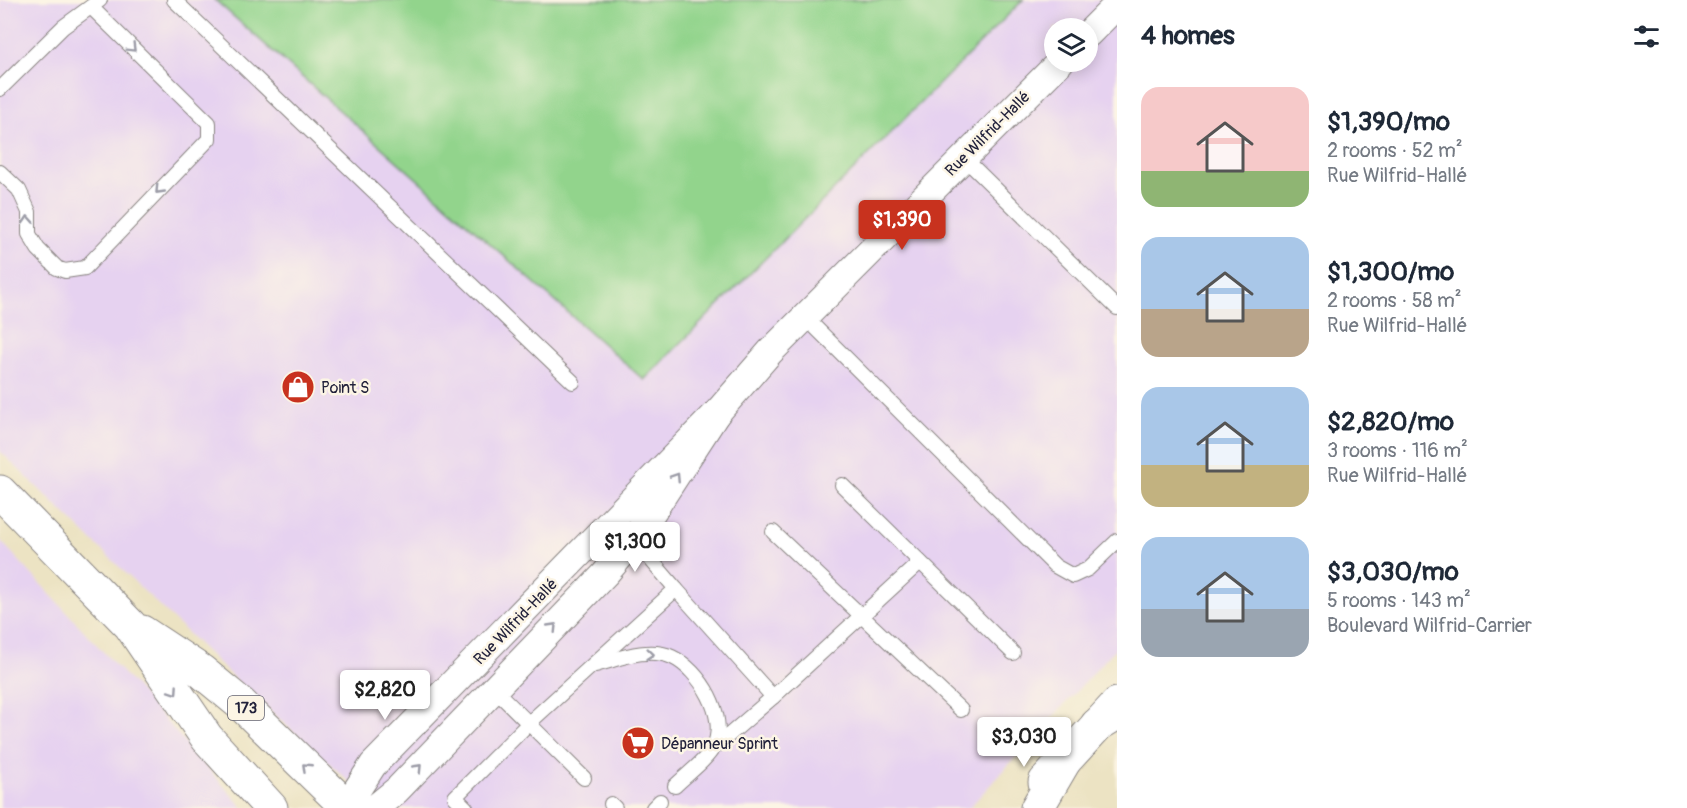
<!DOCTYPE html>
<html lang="en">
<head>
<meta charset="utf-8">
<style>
  body { margin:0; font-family:Pangolin,sans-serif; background:#f6f6f7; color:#1f2937; height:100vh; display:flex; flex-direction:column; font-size:22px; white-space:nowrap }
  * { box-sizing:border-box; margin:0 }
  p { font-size:20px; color:#747a83 }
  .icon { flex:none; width:33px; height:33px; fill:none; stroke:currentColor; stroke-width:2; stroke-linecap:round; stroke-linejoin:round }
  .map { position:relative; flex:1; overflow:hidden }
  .drawer { display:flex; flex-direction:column; background:#fff; width:570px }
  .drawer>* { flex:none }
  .buttons { position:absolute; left:1044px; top:18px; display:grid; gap:12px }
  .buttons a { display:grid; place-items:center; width:54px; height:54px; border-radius:50%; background:#fff; box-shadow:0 3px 15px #0003; font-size:30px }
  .price { position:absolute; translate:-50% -51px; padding:0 14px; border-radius:6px; background:#fff; color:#222; font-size:20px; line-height:39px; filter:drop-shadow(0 2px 3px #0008) }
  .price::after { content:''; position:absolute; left:50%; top:36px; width:18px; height:14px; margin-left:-9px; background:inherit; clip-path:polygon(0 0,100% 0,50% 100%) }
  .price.current { background:#c8321e; color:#fff }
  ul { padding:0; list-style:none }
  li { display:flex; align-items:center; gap:18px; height:150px; padding:0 24px }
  li span { display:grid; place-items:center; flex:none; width:168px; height:120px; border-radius:18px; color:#555 }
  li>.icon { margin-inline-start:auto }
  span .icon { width:72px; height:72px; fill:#fffc; stroke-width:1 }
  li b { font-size:26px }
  h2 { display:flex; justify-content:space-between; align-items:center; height:72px; padding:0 24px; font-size:26px }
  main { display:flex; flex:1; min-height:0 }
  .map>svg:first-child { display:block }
</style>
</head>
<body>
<main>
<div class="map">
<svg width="1117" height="808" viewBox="0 0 1117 808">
  <rect width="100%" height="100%" fill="#fcf5e5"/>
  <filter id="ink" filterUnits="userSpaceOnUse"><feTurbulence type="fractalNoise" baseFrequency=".0167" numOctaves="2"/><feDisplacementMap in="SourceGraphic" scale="12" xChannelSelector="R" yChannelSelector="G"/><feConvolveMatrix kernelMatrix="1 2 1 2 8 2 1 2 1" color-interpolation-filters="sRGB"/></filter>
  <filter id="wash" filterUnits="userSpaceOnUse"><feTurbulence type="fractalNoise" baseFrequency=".008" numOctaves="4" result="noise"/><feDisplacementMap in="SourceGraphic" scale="24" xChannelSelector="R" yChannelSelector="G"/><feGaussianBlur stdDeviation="1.35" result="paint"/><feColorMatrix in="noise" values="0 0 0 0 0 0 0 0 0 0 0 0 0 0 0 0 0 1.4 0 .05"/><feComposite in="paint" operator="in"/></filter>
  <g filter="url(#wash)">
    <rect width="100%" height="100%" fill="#ece3c3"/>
    <g fill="#e6d2f0" fill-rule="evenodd">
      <path d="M0,0H215L643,380L1023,0H1117V647L969,808H379L243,687L0,451ZM1054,28H1088V62H1054Z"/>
      <polygon points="0,540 145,697 243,808 0,808"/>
    </g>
    <polygon fill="#92d48c" stroke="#5a7b64" stroke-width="1.5" points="215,0 1023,0 644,380"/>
  </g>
  <g filter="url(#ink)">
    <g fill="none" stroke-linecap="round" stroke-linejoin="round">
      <defs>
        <g id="service">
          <polyline points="174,0 573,382"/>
          <polyline points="0,89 63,27 100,0"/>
          <polyline points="963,157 1117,308"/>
          <polyline points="0,172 19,190 29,212 29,234 38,249 57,268 65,271 85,268 209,139 209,123 91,7"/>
          <polyline points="805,317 1055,566 1073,576 1088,569 1117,541"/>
          <polyline points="842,485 1013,653"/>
          <polyline points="773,532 961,710"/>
          <polyline points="676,589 773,697 920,562"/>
          <path d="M595,665C618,659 648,646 672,657C700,670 728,717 714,746C706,761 687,774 675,786"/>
          <polyline points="494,689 584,778"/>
          <polyline points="714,748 773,697"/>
          <polyline points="611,804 615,808"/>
          <polyline points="466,808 455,797 529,723 676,589 634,540"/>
          <polyline points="653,808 660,801"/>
        </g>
        <g id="minor">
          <polyline points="1088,34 1117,5"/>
          <polyline points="716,414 770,352 1060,62"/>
          <polyline points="345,808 373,765 716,414 634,540 605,574 397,790 375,808"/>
        </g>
        <polyline id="tertiary" points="1045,782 1117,704"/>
        <g id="primary">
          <polyline points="0,492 130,625 207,738 271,808"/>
          <polyline points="142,632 201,671 241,704 348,808"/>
          <polyline points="1037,808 1064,762"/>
        </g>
        <polyline id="motorway" points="1097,725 1117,713"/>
      </defs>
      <use href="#service" stroke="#87827f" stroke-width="16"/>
      <use href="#minor" stroke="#87827f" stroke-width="29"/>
      <use href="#tertiary" stroke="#87827f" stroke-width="35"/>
      <use href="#primary" stroke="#87827f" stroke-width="35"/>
      <use href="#motorway" stroke="#87827f" stroke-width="35"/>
      <use href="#service" stroke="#fff" stroke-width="14"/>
      <use href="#minor" stroke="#fff" stroke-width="27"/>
      <use href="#tertiary" stroke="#fff" stroke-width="33"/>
      <use href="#primary" stroke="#fff" stroke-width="33"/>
      <use href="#motorway" stroke="#fff" stroke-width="33"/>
    </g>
    <defs><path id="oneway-chevron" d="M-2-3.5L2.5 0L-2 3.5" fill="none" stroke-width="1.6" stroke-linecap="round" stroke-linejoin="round" transform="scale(1.5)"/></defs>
    <g stroke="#9c9ca7">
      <use href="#oneway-chevron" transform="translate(132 48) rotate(45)"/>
      <use href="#oneway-chevron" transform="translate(159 190) rotate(134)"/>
      <use href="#oneway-chevron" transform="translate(28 220) rotate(-94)"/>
      <use href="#oneway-chevron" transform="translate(676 477) rotate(-57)"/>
      <use href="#oneway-chevron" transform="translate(553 627) rotate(-46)"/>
      <use href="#oneway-chevron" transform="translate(650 654) rotate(6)"/>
      <use href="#oneway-chevron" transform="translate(174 691) rotate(56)"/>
      <use href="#oneway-chevron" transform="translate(306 767) rotate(-136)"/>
      <use href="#oneway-chevron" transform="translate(418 768) rotate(-46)"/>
    </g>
  </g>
  <defs>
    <symbol id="shop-disc" viewBox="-11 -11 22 22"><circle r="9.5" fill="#c8321e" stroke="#fcf5e5"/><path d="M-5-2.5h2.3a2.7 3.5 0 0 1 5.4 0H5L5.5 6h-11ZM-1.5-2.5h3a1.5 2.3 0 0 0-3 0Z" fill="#fff"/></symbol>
    <symbol id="supermarket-disc" viewBox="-11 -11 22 22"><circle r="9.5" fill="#c8321e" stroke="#fcf5e5"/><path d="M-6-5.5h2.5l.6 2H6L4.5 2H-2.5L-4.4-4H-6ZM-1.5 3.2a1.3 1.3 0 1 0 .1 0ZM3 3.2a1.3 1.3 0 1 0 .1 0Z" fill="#fff"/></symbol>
  </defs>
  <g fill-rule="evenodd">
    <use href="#shop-disc" x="279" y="368" width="38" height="38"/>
    <use href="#supermarket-disc" x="619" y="724" width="38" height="38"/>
  </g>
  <g text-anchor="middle" stroke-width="5" stroke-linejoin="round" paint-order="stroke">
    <rect fill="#fcf5e5" stroke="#63616e" stroke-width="1.5" x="228" y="696" width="36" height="24" rx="4.5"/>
    <g font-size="15" font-weight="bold" fill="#22223b">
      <text x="246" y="713">173</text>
    </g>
    <g font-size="16" fill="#22223b" stroke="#fcf5e5">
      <text transform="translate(987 133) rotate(-45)" y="6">Rue Wilfrid-Hallé</text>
      <text transform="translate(515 621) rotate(-46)" y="6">Rue Wilfrid-Hallé</text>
    </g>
    <g font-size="16" fill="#22223b" stroke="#fcf5e5" text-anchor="start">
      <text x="321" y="393">Point S</text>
      <text x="661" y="749">Dépanneur Sprint</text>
    </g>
  </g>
</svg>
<div class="buttons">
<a><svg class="icon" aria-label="layers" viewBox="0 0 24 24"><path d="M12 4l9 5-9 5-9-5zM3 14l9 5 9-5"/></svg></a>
</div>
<b class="price current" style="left:902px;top:251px">$1,390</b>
<b class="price" style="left:635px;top:573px">$1,300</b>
<b class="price" style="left:385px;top:721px">$2,820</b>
<b class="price" style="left:1024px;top:768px">$3,030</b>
</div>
<section class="drawer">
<h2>4 homes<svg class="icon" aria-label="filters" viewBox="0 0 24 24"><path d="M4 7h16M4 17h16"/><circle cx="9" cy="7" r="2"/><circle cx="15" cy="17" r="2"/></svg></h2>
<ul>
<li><span style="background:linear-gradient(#f6c9c9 70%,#8fb573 0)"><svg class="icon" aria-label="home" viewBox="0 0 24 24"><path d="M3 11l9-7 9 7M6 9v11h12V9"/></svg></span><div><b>$1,390/mo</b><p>2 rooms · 52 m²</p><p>Rue Wilfrid-Hallé</p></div></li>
<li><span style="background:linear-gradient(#a9c7e8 60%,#b9a48a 0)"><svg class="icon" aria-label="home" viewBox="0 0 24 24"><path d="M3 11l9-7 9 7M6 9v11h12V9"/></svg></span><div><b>$1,300/mo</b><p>2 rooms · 58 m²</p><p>Rue Wilfrid-Hallé</p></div></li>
<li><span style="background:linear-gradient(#a9c7e8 65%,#c2b280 0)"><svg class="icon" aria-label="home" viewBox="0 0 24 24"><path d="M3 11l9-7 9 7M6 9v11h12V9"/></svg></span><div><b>$2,820/mo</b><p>3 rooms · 116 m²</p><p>Rue Wilfrid-Hallé</p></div></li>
<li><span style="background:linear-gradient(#a9c7e8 60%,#9aa5b1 0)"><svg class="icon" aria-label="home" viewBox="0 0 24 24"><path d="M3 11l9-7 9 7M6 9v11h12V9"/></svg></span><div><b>$3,030/mo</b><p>5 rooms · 143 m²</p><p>Boulevard Wilfrid-Carrier</p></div></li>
</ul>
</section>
</main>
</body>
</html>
